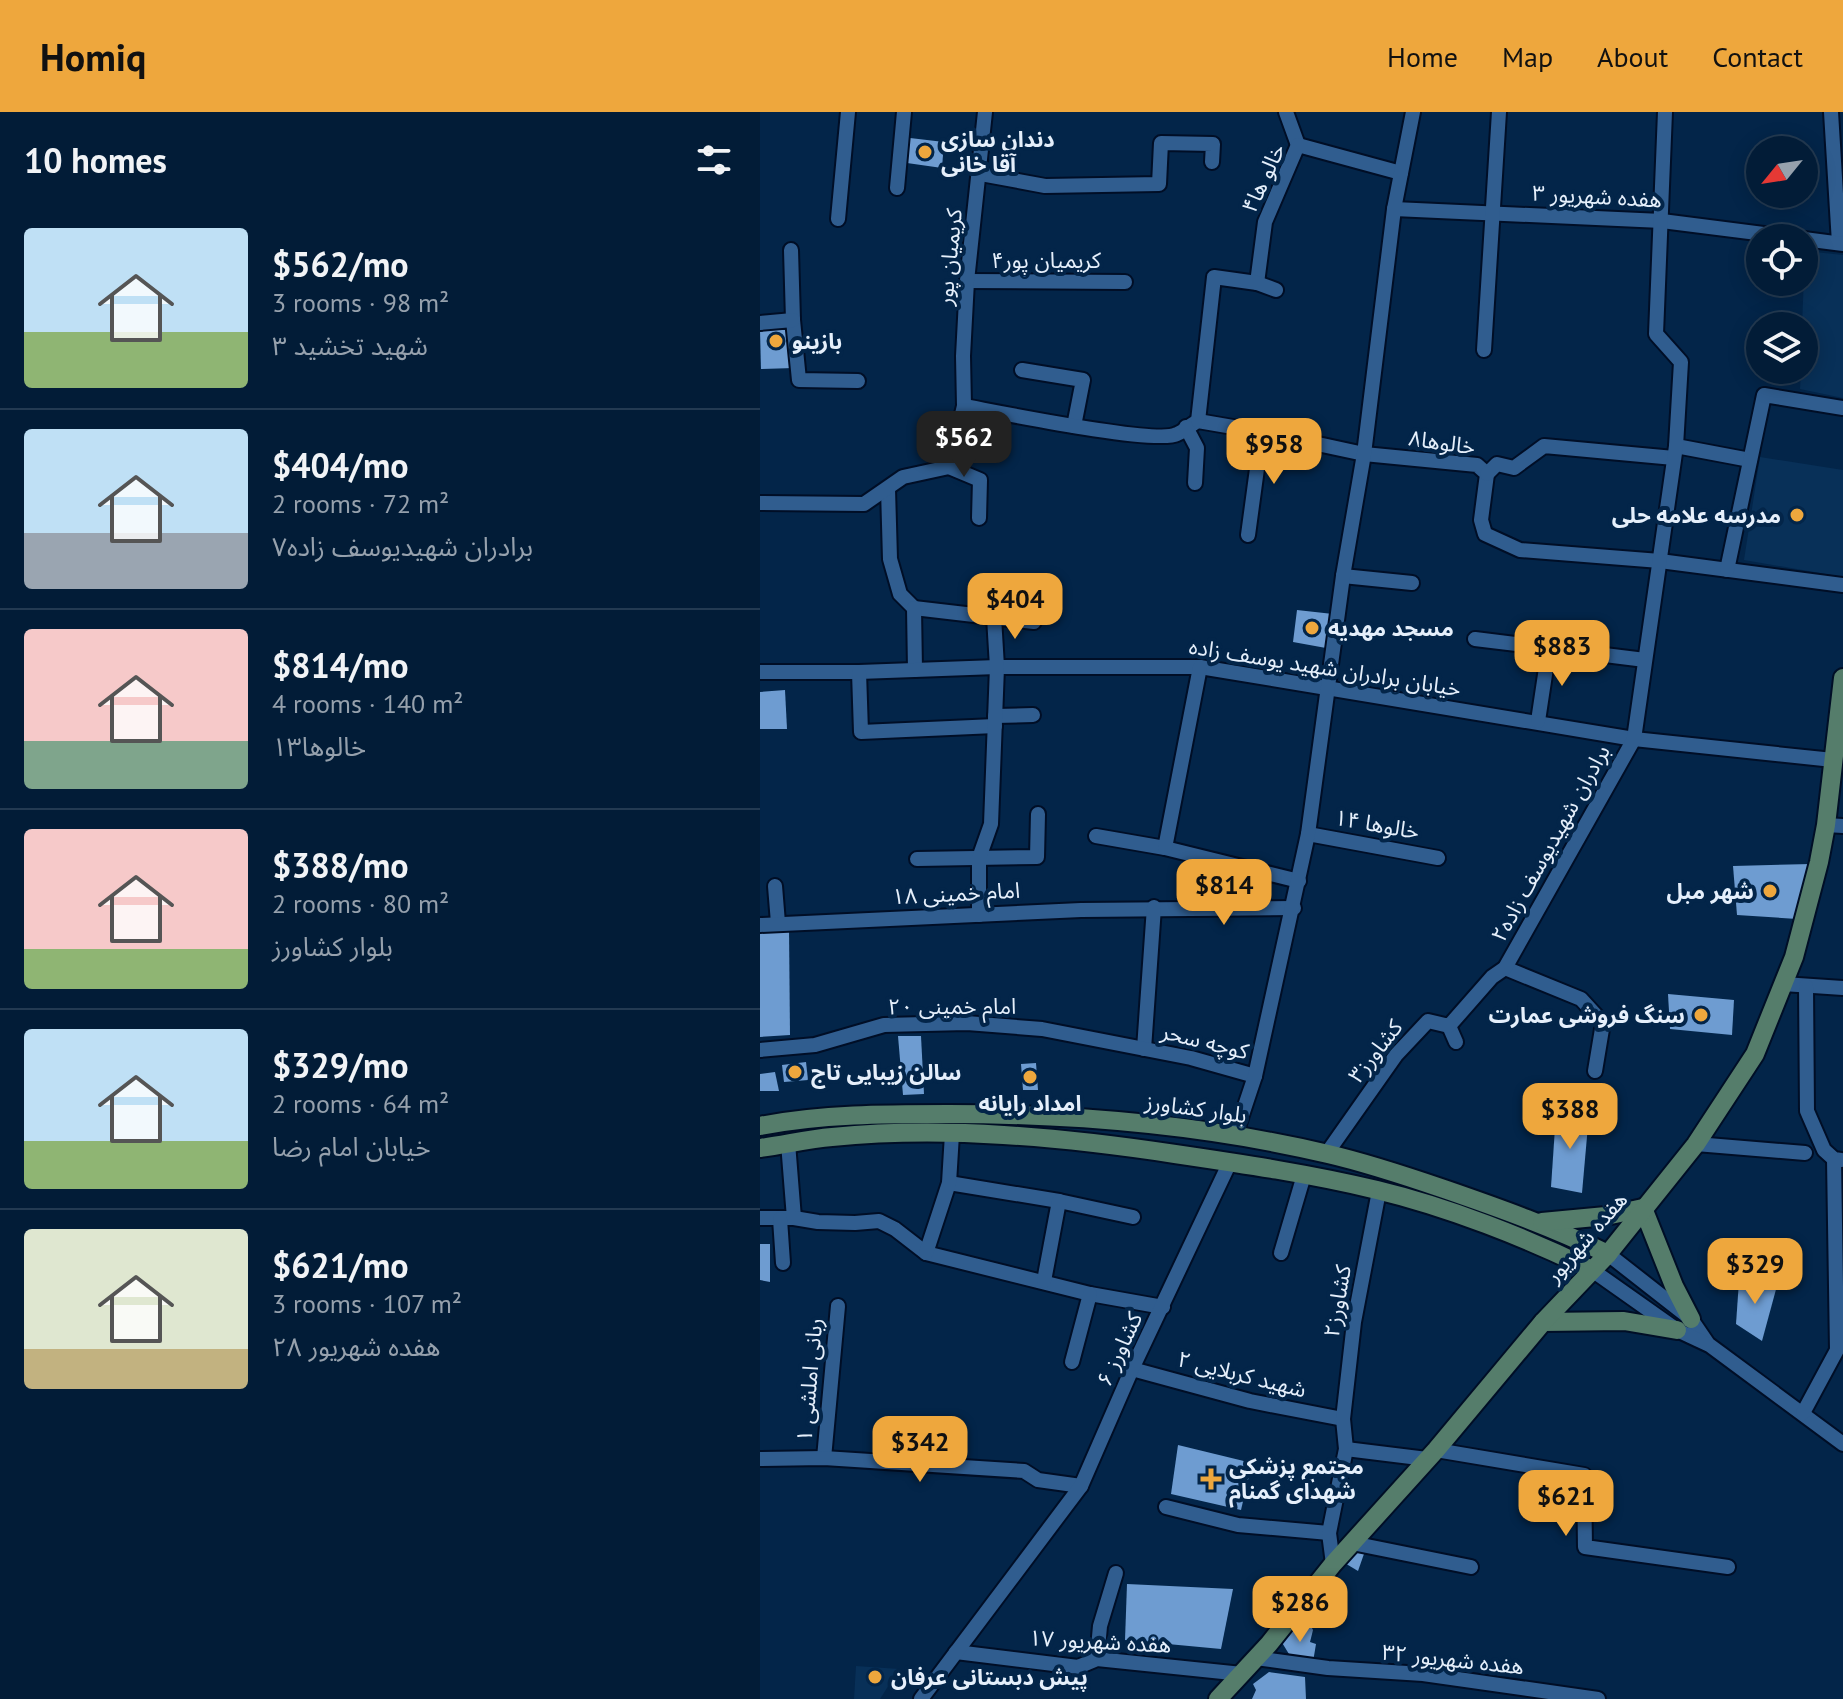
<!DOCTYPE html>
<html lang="en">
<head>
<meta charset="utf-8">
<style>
  body { margin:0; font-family:"PT Sans","Noto Sans Arabic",sans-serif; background:#102942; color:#f1f3f6; height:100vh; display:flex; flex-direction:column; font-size:30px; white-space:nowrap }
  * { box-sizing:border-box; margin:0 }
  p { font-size:26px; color:#96a1ad }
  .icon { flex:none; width:44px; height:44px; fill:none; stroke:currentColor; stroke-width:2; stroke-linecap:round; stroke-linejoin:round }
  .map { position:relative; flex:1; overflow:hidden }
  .details { display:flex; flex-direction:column; background:#021c37; width:760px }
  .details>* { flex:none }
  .needle { width:52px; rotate:240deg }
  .fabs { position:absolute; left:986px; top:24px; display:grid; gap:16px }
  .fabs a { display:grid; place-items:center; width:72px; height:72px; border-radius:50%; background:#021c37; box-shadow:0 4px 20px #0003,0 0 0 2px #233a52; font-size:40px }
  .price { position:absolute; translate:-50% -68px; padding:0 18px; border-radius:16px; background:#eea73d; color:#111; font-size:26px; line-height:52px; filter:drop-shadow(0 2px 4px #0008) }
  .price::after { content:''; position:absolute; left:50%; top:48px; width:24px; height:18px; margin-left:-12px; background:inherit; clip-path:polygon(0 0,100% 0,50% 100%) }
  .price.selected { background:#222; color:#fff }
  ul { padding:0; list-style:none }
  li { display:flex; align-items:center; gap:24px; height:200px; padding:0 24px }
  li+li { border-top:2px solid #233a52 }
  li span { display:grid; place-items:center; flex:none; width:224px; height:160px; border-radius:8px; color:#555 }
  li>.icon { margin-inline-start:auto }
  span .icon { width:96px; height:96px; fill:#fffc; stroke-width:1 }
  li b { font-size:34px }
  h2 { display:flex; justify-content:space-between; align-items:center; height:96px; padding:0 24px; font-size:34px }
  header { display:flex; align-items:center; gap:48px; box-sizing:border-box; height:112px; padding:0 40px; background:#eea73d; color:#111 }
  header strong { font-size:38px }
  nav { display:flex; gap:44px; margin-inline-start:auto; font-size:28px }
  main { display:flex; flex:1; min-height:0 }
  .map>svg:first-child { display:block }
</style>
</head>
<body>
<header>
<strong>Homiq</strong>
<nav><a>Home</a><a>Map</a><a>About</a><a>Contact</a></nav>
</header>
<main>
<section class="details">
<h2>10 homes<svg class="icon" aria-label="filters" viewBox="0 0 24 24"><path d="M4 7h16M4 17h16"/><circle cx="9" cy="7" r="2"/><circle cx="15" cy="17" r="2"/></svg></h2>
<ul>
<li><span style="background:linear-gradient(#bfe0f5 65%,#8fb573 0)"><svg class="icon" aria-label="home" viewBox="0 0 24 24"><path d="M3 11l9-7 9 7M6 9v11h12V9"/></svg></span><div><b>$562/mo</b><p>3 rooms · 98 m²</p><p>شهید تخشید ۳</p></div></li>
<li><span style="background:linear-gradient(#bfe0f5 65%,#9aa5b1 0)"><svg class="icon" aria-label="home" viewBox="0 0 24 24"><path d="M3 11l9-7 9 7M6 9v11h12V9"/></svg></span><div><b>$404/mo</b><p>2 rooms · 72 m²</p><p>برادران شهیدیوسف زاده۷</p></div></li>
<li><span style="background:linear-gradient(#f6c9c9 70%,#7fa58c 0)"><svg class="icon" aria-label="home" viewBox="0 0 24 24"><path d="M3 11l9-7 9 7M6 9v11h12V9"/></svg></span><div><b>$814/mo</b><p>4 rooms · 140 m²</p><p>خالوها۱۳</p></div></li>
<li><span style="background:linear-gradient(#f6c9c9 75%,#8fb573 0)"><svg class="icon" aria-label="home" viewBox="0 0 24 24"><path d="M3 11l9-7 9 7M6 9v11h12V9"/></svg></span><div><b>$388/mo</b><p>2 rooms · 80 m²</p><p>بلوار کشاورز</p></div></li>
<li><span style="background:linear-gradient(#bfe0f5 70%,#8fb573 0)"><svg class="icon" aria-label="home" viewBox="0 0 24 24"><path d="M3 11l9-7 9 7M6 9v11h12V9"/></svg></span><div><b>$329/mo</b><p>2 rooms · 64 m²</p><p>خیابان امام رضا</p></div></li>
<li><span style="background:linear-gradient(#dfe7d0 75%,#c2b280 0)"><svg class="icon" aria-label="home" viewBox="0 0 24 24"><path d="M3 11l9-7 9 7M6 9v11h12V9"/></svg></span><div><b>$621/mo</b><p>3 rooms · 107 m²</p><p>هفده شهریور ۲۸</p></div></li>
</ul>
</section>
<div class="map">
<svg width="1083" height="1587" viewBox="0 0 1083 1587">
  <rect width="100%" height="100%" fill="#032549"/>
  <g fill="#083058">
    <polygon points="1045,139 1083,143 1083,286 1040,277 1041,258 1044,258 1042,214"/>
    <polygon points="1000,345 1083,358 1083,465 984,448"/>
    <polygon points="96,1554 139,1557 120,1587 94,1587"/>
  </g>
  <g fill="#6e9cd1">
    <polygon points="150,26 184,30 182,56 147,51"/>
    <polygon points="0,218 32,218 34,256 1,257"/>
    <polygon points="537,498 573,502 566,536 533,530"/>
    <polygon points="25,578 27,617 0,617 0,580"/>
    <polygon points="1051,752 1037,807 977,803 973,754"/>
    <polygon points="29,815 30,923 0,925 0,816"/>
    <polygon points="908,882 974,888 972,923 910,917"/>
    <polygon points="138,924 161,924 164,982 143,983"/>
    <polygon points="46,950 48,968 24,970 22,953"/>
    <polygon points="276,951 278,978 263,978 261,952"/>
    <polygon points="15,960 19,979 0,979 0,962"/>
    <polygon points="796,1001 829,1002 822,1081 791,1075"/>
    <polygon points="0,1132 10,1132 10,1170 0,1168"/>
    <polygon points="979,1169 1018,1170 1002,1229 976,1212"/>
    <polygon points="418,1333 492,1351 481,1398 411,1382"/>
    <polygon points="594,1436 605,1439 598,1459 583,1450"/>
    <polygon points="367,1472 473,1477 461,1537 365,1528"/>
    <polygon points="537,1512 543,1520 550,1512 553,1518 550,1530 556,1532 553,1550 532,1547 521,1529"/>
    <polygon points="509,1560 545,1565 546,1587 492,1587 496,1578 493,1572"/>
  </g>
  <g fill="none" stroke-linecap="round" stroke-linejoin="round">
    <defs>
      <g id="minor">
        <polyline points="526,0 538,33"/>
        <polyline points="1071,0 1079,131"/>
        <polyline points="221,62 285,74 399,72 401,31 453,32 452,50"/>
        <polyline points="137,76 144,0"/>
        <polyline points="634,97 902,109 1036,126"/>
        <polyline points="78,107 88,0"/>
        <polyline points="1044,127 1083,132"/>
        <polyline points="31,138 33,208 39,268 98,269"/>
        <polyline points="207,169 365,170"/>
        <polyline points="497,171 505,110 538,33 641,61"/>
        <polyline points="0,211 33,208"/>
        <polyline points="724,238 739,0"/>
        <polyline points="262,258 323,268 314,314"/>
        <path d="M204,294C237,300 397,333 417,322C425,319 430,313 438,309L502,320L604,342L717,353L727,362L721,408L725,422L760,438L900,449L1083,473"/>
        <polyline points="438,309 454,165 497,171 516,178"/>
        <polyline points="426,315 437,336 435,371"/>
        <polyline points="916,334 990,348"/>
        <polyline points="189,355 220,368 219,406"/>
        <polyline points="727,362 737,352 754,356 784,334 914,346"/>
        <polyline points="128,377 130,447 140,482 154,496"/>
        <polyline points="0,391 104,392 143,365 189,355 204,294 203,244 207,169 225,0"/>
        <polyline points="488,423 502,320"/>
        <polyline points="967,458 1004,283 1083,296"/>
        <polyline points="583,464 652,471"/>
        <polyline points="154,496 274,510"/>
        <polyline points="154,496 155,558"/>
        <polyline points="715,527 885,548"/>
        <polyline points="0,560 99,560 237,555 440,555 874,627 1073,648"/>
        <polyline points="99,560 101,620 235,614"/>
        <polyline points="235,604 273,603"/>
        <polyline points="778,609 789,536"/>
        <polyline points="1066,713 1083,714"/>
        <polyline points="548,722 678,746"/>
        <polyline points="336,724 405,736 539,769"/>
        <polyline points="405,736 440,555"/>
        <polyline points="157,747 277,745 278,702"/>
        <polyline points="15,774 18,811"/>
        <polyline points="219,803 219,746 231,712 237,555 234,505"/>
        <polyline points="0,813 321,798 534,796"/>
        <polyline points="745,856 821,887 843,911 835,959"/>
        <polyline points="1023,872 1083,876"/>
        <polyline points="1046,874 1047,999 1064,1038 1074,1047 1081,1048"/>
        <polyline points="689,914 696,930"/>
        <polyline points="384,937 394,795"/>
        <polyline points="0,938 55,933 124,913 207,911 282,917 431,946 495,964"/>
        <polyline points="475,1024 495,964 548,722 583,464 604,342 634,97 653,0"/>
        <polyline points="28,1031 34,1106"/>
        <polyline points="936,1032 1045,1041"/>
        <polyline points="567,1041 636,943 668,909 689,914 732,865 745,856 874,627 916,334 921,250 896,222 905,0"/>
        <polyline points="189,1071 299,1089 373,1105"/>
        <polyline points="0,1106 34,1106 58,1110 95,1111 119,1109 135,1117 166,1141 330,1182 403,1195"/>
        <polyline points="20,1107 23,1151"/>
        <polyline points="166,1141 189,1071 192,1022"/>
        <polyline points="521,1141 544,1063"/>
        <polyline points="848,1142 931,1207 948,1232 1083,1332"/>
        <polyline points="832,1158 917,1218 947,1232"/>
        <polyline points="284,1169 299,1089"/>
        <polyline points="312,1250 330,1182"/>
        <polyline points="372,1257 490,1289 583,1307"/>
        <polyline points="1043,1301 1077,1238 1074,1047"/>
        <polyline points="586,1337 667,1347"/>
        <polyline points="676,1338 824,1363 825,1435 968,1455"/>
        <polyline points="64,1346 78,1194"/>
        <polyline points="0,1347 64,1346 264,1359 278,1368 321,1374"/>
        <polyline points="406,1395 478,1413 569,1421"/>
        <polyline points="592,1431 711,1455"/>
        <polyline points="573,1452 569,1421 586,1337 583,1307 594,1210 619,1079"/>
        <polyline points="196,1540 318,1555 337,1547 482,1562"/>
        <polyline points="496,1546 568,1556 663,1562 838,1587"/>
        <polyline points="337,1547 340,1514 356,1461"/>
        <polyline points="161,1587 321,1374 372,1257 470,1050"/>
      </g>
      <g id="major">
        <path d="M0,1014C61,1002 126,1002 188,1002C314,1002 445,1013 568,1042C607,1051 646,1064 684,1077C742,1097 792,1115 848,1142"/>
        <path d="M0,1036C24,1033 47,1027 72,1025C185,1014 302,1025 415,1042C483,1052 551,1062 617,1078C688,1095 767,1126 832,1158"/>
        <polyline points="782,1110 846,1104 883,1096 914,1174 931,1207"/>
        <polyline points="783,1210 864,1209 917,1218"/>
        <polyline points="458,1587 509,1532 573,1452 676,1338 783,1210 848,1142 936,1032 995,942 1034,845 1059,750 1066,713 1083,566"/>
      </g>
    </defs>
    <use href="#minor" stroke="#000e26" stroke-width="18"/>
    <use href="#major" stroke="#000e26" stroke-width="22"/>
    <use href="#minor" stroke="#305d8f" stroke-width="14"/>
    <use href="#major" stroke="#557d6b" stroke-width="18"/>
  </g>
  <g fill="#eea73d" stroke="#032549" stroke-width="3">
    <circle cx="165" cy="40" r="8"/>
    <circle cx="16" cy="229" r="8"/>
    <circle cx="1037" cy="403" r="8"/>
    <circle cx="552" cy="516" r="8"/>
    <circle cx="1010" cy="779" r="8"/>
    <circle cx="941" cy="903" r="8"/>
    <circle cx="35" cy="960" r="8"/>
    <circle cx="270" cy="965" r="8"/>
    <path d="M447 1355h8v8h8v8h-8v8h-8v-8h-8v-8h8z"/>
    <circle cx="115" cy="1565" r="8"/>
  </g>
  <g text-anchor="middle" stroke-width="8" stroke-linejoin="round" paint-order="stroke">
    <g font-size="22" font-weight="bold" fill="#e5effb" stroke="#032549" text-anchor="start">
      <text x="181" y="35">دندان سازی<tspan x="181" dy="25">آقا خانی</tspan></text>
      <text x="32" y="237">بازینو</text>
      <text x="1021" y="411" text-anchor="end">مدرسه علامه حلی</text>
      <text x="568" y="524">مسجد مهدیه</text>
      <text x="994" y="787" text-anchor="end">شهر مبل</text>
      <text x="925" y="911" text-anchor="end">سنگ فروشی عمارت</text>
      <text x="51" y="968">سالن زیبایی تاج</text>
      <text x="270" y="999" text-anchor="middle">امداد رایانه</text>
      <text x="469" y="1362">مجتمع پزشکی<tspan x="469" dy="25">شهدای گمنام</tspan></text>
      <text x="131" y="1573">پیش دبستانی عرفان</text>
    </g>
    <g font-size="22" fill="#e5effb" stroke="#032549">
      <text transform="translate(503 66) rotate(-65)" y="8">خالو ها۴</text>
      <text transform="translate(837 84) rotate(3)" y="8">هفده شهریور ۳</text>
      <text transform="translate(189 145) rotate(-84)" y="8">کریمیان پور</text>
      <text x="286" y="156">کریمیان پور۴</text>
      <text transform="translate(682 330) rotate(8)" y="8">خالوها۸</text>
      <text transform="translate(565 555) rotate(9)" y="8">خیابان برادران شهید یوسف زاده</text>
      <text transform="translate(617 712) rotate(10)" y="8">خالوها ۱۴</text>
      <text transform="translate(790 731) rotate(-61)" y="8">برادران شهیدیوسف زاده۲</text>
      <text transform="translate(196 781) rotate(-3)" y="8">امام خمینی ۱۸</text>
      <text x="192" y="902">امام خمینی ۲۰</text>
      <text transform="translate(445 929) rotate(14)" y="8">کوچه سحر</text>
      <text transform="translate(615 939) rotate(-52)" y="8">کشاورز۳</text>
      <text transform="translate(436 996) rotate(8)" y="8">بلوار کشاورز</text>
      <text transform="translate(826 1125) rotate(-49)" y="8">هفده شهریور</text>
      <text transform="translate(577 1189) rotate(-80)" y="8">کشاورز۲</text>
      <text transform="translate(359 1237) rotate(-65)" y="8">کشاورز ۶</text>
      <text transform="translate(482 1262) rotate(14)" y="8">شهید کربلایی ۲</text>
      <text transform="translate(49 1268) rotate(-85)" y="8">ربانی املشی ۱</text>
      <text transform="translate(340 1529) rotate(3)" y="8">هفده شهریور ۱۷</text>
      <text transform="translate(693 1547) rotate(6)" y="8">هفده شهریور ۳۲</text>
    </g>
  </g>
</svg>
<div class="fabs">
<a><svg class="needle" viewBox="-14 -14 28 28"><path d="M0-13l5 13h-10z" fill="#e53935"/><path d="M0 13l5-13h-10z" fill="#96a1ad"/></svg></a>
<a><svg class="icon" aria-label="locate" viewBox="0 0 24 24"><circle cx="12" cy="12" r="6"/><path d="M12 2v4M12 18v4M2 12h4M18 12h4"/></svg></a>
<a><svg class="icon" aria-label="layers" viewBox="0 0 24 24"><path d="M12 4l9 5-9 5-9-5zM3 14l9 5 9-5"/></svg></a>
</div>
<b class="price selected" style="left:204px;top:367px">$562</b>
<b class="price" style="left:514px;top:374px">$958</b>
<b class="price" style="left:255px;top:529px">$404</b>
<b class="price" style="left:802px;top:576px">$883</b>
<b class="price" style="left:464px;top:815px">$814</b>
<b class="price" style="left:810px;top:1039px">$388</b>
<b class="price" style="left:995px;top:1194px">$329</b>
<b class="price" style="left:160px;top:1372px">$342</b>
<b class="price" style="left:806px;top:1426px">$621</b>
<b class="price" style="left:540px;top:1532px">$286</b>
</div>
</main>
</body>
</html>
